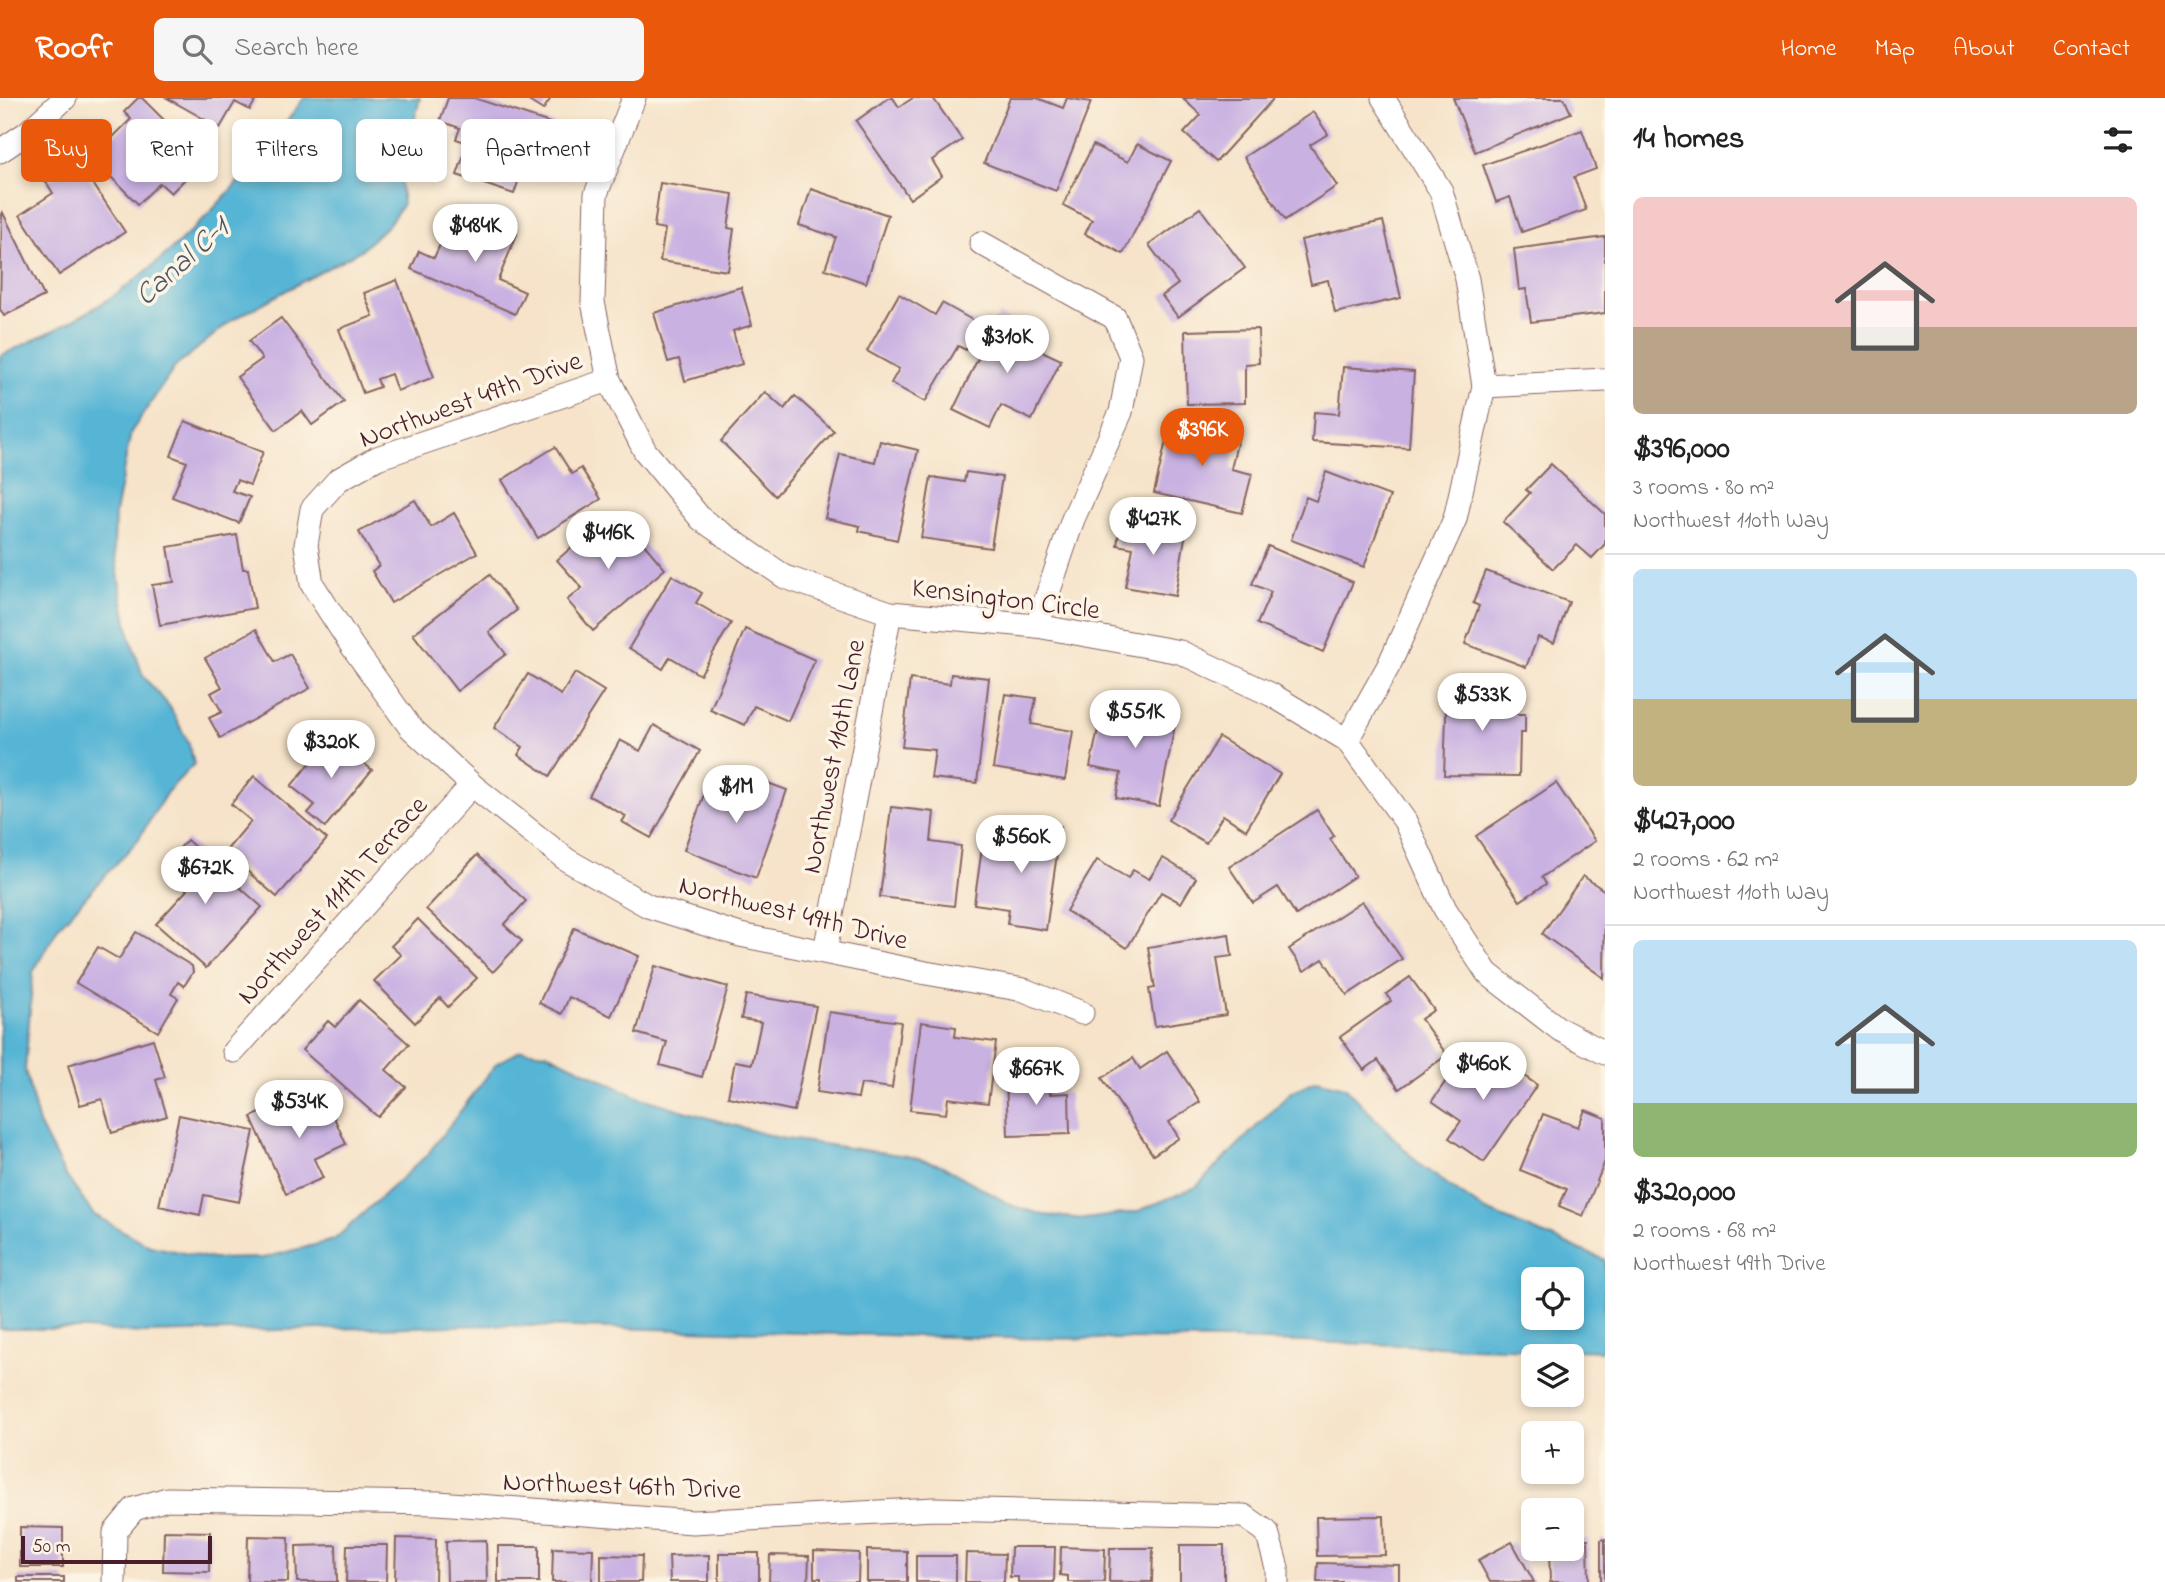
<!DOCTYPE html>
<html lang="en">
<head>
<meta charset="utf-8">
<style>
  body { margin:0; font-family:"Indie Flower",sans-serif; background:#f6f6f6; color:#222; height:100vh; display:flex; flex-direction:column; font-size:26px; white-space:nowrap }
  * { box-sizing:border-box; margin:0 }
  p { font-size:23px; color:#767676 }
  .icon { flex:none; width:38px; height:38px; fill:none; stroke:currentColor; stroke-width:2; stroke-linecap:round; stroke-linejoin:round }
  .map { position:relative; flex:1; overflow:hidden }
  .sheet { display:flex; flex-direction:column; background:#fff; width:560px }
  .sheet>* { flex:none }
  .guide { position:absolute; left:21px; top:21px; width:665px; height:63px; display:flex; gap:14px }
  .fabs { position:absolute; left:1521px; top:1169px; display:grid; gap:14px }
  .fabs a { display:grid; place-items:center; width:63px; height:63px; border-radius:10px; background:#fff; box-shadow:0 4px 10px #0003; font-size:35px }
  .scale { position:absolute; left:21px; bottom:18px; width:191px; box-sizing:border-box; padding-left:7px; border:4px solid #4a1f2b; border-top:0; font-size:19px; line-height:24px; white-space:nowrap; color:#4a1f2b; -webkit-text-stroke:5px #fcf5e5; paint-order:stroke }
  .price { position:absolute; translate:-50% -60px; padding:0 16px; border-radius:24px; background:#fff; color:#222; font-size:23px; line-height:46px; filter:drop-shadow(0 2px 4px #0008) }
  .price::after { content:''; position:absolute; left:50%; top:42px; width:21px; height:16px; margin-left:-10px; background:inherit; clip-path:polygon(0 0,100% 0,50% 100%) }
  .price.active { background:#ea580c; color:#fff }
  ul { padding:0; list-style:none }
  li { display:grid; align-content:center; gap:14px; height:371px; padding:0 28px }
  li+li { border-top:2px solid #e0e0e0 }
  li span { display:grid; place-items:center; height:217px; border-radius:10px; color:#555 }
  li>.icon { margin-inline-start:auto }
  span .icon { width:126px; height:126px; fill:#fffc; stroke-width:1 }
  li b { font-size:30px }
  h2 { display:flex; justify-content:space-between; align-items:center; height:84px; padding:0 28px; font-size:30px }
  .pill { padding:0 24px; border-radius:10px; background:#fff; box-shadow:0 4px 10px #0003; font-size:24px; line-height:63px }
  .pill.active { background:#ea580c; color:#fff }
  header { display:flex; align-items:center; gap:42px; box-sizing:border-box; height:98px; padding:0 35px; background:#ea580c; color:#fff }
  header strong { font-size:33px }
  nav { display:flex; gap:38px; margin-inline-start:auto; font-size:24px }
  .search { width:490px; height:63px; background:#f6f6f6; display:flex; align-items:center; gap:18px; box-sizing:border-box; padding:0 24px; border-radius:10px; color:#767676; font-size:26px }
  main { display:flex; flex:1; min-height:0 }
  .map>svg:first-child { display:block }
</style>
</head>
<body>
<header>
<strong>Roofr</strong>
<div class="search"><svg class="icon" aria-label="search" viewBox="0 0 24 24"><circle cx="10" cy="10" r="6"/><path d="M15 15l6 6"/></svg>Search here</div>
<nav><a>Home</a><a>Map</a><a>About</a><a>Contact</a></nav>
</header>
<main>
<div class="map">
<svg width="1605" height="1484" viewBox="0 0 1605 1484">
  <rect width="100%" height="100%" fill="#fcf5e5"/>
  <filter id="ink" filterUnits="userSpaceOnUse"><feTurbulence type="fractalNoise" baseFrequency=".0143" numOctaves="2"/><feDisplacementMap in="SourceGraphic" scale="14" xChannelSelector="R" yChannelSelector="G"/><feConvolveMatrix kernelMatrix="1 2 1 2 8 2 1 2 1" color-interpolation-filters="sRGB"/></filter>
  <filter id="wash" filterUnits="userSpaceOnUse"><feTurbulence type="fractalNoise" baseFrequency=".00686" numOctaves="4" result="noise"/><feDisplacementMap in="SourceGraphic" scale="28" xChannelSelector="R" yChannelSelector="G"/><feGaussianBlur stdDeviation="1.57" result="paint"/><feColorMatrix in="noise" values="0 0 0 0 0 0 0 0 0 0 0 0 0 0 0 0 0 1.4 0 .05"/><feComposite in="paint" operator="in"/></filter>
  <g filter="url(#wash)">
    <rect width="100%" height="100%" fill="#f6e3c9"/>
    <path fill="#57b5d5" stroke="#506a80" stroke-width="2" fill-rule="evenodd" d="M304,0H420L400,79L403,106L388,127L361,152L232,222L175,269L131,334L115,415L114,449L120,488L130,539L143,578L170,609L189,646L194,666L167,694L138,742L59,828L33,874L25,972L39,1026L64,1075L93,1116L150,1148L213,1161L263,1160L334,1142L427,1057L497,965L521,952L547,955L638,999L698,1017L779,1040L907,1058L941,1067L1013,1108L1044,1117L1085,1121L1136,1114L1196,1089L1291,994L1316,982L1345,989L1420,1067L1484,1112L1605,1162V1253L1236,1242L997,1240L498,1227L142,1235L86,1231H0V258C44,237 91,216 130,186C198,134 255,69 304,0ZM1533,1181H1572V1220H1533Z"/>
    <g id="blocks">
      <g fill="#c9b1e2">
        <polygon points="138,0 142,0 204,62 171,95 160,85 138,106 92,60 131,21 124,14"/>
        <polygon points="167,0 257,0 250,12 235,4 220,30"/>
        <polygon points="448,0 474,0 559,28 546,66 512,54 508,67 522,72 514,96 457,77 468,45 456,41 460,30 440,23"/>
        <polygon points="524,0 551,0 543,12"/>
        <polygon points="888,0 893,0 899,9 913,0 933,0 962,42 932,62 942,78 910,101 856,23"/>
        <polygon points="1010,0 1037,0 1063,10 1067,0 1091,4 1056,93 984,65"/>
        <polygon points="1182,0 1274,0 1216,64 1184,35 1201,17"/>
        <polygon points="1453,0 1564,0 1571,15 1475,54"/>
        <polygon points="1313,14 1328,36 1310,47 1337,88 1285,122 1244,59"/>
        <polygon points="1582,32 1596,71 1574,79 1586,112 1522,134 1510,99 1496,104 1483,67"/>
        <polygon points="1137,46 1171,63 1123,156 1085,136 1092,122 1063,107 1093,47 1128,64"/>
        <polygon points="78,63 125,134 59,177 20,117 53,95 46,84"/>
        <polygon points="660,85 733,96 728,130 734,131 728,173 660,163 665,131 654,129"/>
        <polygon points="811,91 888,117 866,185 825,171 836,139 799,127"/>
        <polygon points="1200,110 1245,170 1178,219 1162,198 1178,186 1149,147"/>
        <polygon points="2,113 44,198 4,218 0,211"/>
        <polygon points="471,117 517,136 498,182 525,194 515,216 411,171 419,153 434,160 442,142 457,149"/>
        <polygon points="1383,123 1401,200 1335,215 1328,182 1311,186 1301,142"/>
        <polygon points="1605,139 1605,215 1531,224 1526,191 1519,192 1514,151"/>
        <polygon points="397,182 434,279 397,293 391,276 377,281 380,289 363,295 339,231 373,218 364,195"/>
        <polygon points="741,189 752,227 733,233 742,266 685,283 679,261 668,264 654,215"/>
        <polygon points="899,196 935,217 942,205 981,227 966,252 958,248 925,304 891,285 899,271 867,253"/>
        <polygon points="999,217 1035,235 1029,247 1061,262 1032,322 1001,307 990,330 953,312"/>
        <polygon points="281,220 344,304 312,327 302,313 276,332 237,279 262,261 249,243"/>
        <polygon points="1258,231 1259,265 1245,266 1245,305 1187,306 1185,233"/>
        <polygon points="1343,269 1414,274 1409,350 1312,344 1314,314 1339,316"/>
        <polygon points="765,294 784,311 795,298 834,333 775,398 721,343"/>
        <polygon points="1171,321 1239,337 1231,371 1252,376 1242,415 1154,395"/>
        <polygon points="185,323 263,354 250,387 237,382 232,393 250,399 239,425 172,399 187,364 171,358"/>
        <polygon points="880,343 918,352 897,442 859,433 860,428 825,420 840,356 875,364"/>
        <polygon points="555,349 572,376 581,370 601,401 538,440 502,382"/>
        <polygon points="1551,366 1605,416 1605,446 1592,460 1577,447 1553,471 1503,424 1530,395 1526,392"/>
        <polygon points="966,374 1002,379 991,450 921,440 931,379 964,384"/>
        <polygon points="1326,374 1390,398 1364,469 1291,442 1306,399 1316,403"/>
        <polygon points="415,402 431,429 454,415 477,455 391,505 372,473 379,468 359,434"/>
        <polygon points="610,416 633,442 637,438 665,471 593,533 567,502 582,490 557,462"/>
        <polygon points="1121,422 1186,434 1175,498 1125,489 1133,450 1117,447"/>
        <polygon points="237,437 243,471 248,471 255,510 160,527 152,487 174,484 168,449"/>
        <polygon points="1268,448 1353,484 1323,554 1257,526 1271,494 1252,486"/>
        <polygon points="1486,473 1569,504 1554,545 1538,539 1526,569 1465,546 1479,508 1473,505"/>
        <polygon points="490,477 517,512 489,534 506,556 457,593 413,536"/>
        <polygon points="672,477 702,495 696,505 731,525 700,577 670,559 663,571 629,550"/>
        <polygon points="256,531 275,564 290,556 310,590 220,640 209,620 222,614 211,595 222,589 205,560"/>
        <polygon points="745,531 815,562 788,623 754,608 745,627 710,612"/>
        <polygon points="575,575 604,593 550,678 518,657 523,649 494,630 528,576 561,597"/>
        <polygon points="951,576 989,580 977,685 931,680 935,652 902,649 910,581 950,586"/>
        <polygon points="1447,589 1510,590 1510,616 1525,616 1525,635 1520,635 1519,678 1444,677"/>
        <polygon points="1005,596 1036,600 1031,626 1073,633 1065,682 993,670"/>
        <polygon points="1104,603 1177,617 1159,708 1116,700 1121,675 1090,669"/>
        <polygon points="654,627 700,653 651,740 622,724 626,718 589,698 620,642 640,653"/>
        <polygon points="332,639 372,672 325,729 308,715 315,707 291,688"/>
        <polygon points="1219,639 1280,676 1246,732 1223,717 1206,745 1168,722"/>
        <polygon points="254,678 327,741 277,799 225,754 251,723 231,706"/>
        <polygon points="749,678 787,692 756,780 684,752 708,685 742,697"/>
        <polygon points="1556,685 1595,743 1542,779 1546,786 1520,803 1476,738"/>
        <polygon points="891,709 934,714 931,744 961,748 954,808 880,799"/>
        <polygon points="1317,712 1334,738 1330,741 1355,778 1296,817 1278,789 1253,805 1229,769"/>
        <polygon points="1020,722 1061,728 1046,832 1007,826 1009,811 974,806 983,743 1016,748"/>
        <polygon points="187,742 262,809 206,870 156,826 187,792 162,770"/>
        <polygon points="477,757 526,803 504,827 522,843 493,874 426,811"/>
        <polygon points="1163,760 1196,780 1181,805 1161,794 1127,850 1066,813 1097,762 1128,780 1133,772 1149,781"/>
        <polygon points="1583,778 1605,793 1604,880 1542,836"/>
        <polygon points="1362,803 1402,861 1347,897 1323,861 1304,873 1289,851"/>
        <polygon points="418,821 477,880 448,909 440,900 415,925 374,883 401,857 391,848"/>
        <polygon points="574,830 639,858 611,918 569,899 562,916 539,905"/>
        <polygon points="136,834 192,868 193,874 184,888 178,884 171,896 178,900 158,934 76,885 98,849 119,861"/>
        <polygon points="1229,836 1232,858 1217,860 1226,917 1155,928 1149,891 1155,890 1148,849"/>
        <polygon points="655,868 728,889 702,979 660,967 667,944 636,935"/>
        <polygon points="1410,879 1434,912 1421,921 1447,957 1399,991 1378,962 1364,972 1340,939 1391,903 1386,896"/>
        <polygon points="746,897 816,908 794,1013 728,999 735,963 752,966 761,924 741,921"/>
        <polygon points="359,902 409,946 386,972 406,989 378,1019 302,952 328,923 335,929"/>
        <polygon points="829,914 901,924 892,990 861,986 858,1000 817,994"/>
        <polygon points="921,924 956,929 955,939 996,944 988,1005 948,1000 946,1016 910,1012"/>
        <polygon points="153,941 165,979 156,982 167,1018 112,1035 102,1001 80,1007 68,967"/>
        <polygon points="1469,950 1502,972 1507,966 1537,987 1484,1064 1449,1040 1461,1023 1432,1003"/>
        <polygon points="1167,953 1200,1004 1169,1024 1179,1040 1153,1057 1102,980 1133,960 1140,971"/>
        <polygon points="1050,976 1050,996 1069,995 1070,1036 1008,1038 1006,977"/>
        <polygon points="323,995 346,1046 314,1061 323,1080 286,1096 251,1019 279,1007 282,1013"/>
        <polygon points="1585,1012 1605,1020 1605,1063 1583,1118 1559,1108 1567,1091 1520,1072 1543,1016 1578,1029"/>
        <polygon points="179,1017 254,1033 239,1104 204,1097 200,1117 159,1108"/>
        <polygon points="1384,1418 1385,1457 1317,1458 1316,1419"/>
        <polygon points="20,1429 63,1430 63,1469 20,1469"/>
        <polygon points="164,1433 210,1434 209,1474 163,1473"/>
        <polygon points="248,1438 289,1439 288,1484 247,1484"/>
        <polygon points="396,1440 436,1441 435,1484 395,1484"/>
        <polygon points="1572,1441 1588,1441 1589,1484 1550,1484 1549,1451 1572,1451"/>
        <polygon points="1605,1441 1605,1484 1601,1484 1601,1442"/>
        <polygon points="486,1442 487,1484 447,1484 446,1443"/>
        <polygon points="1512,1444 1534,1484 1490,1484 1478,1462"/>
        <polygon points="336,1447 337,1484 297,1484 296,1448"/>
        <polygon points="347,1447 387,1447 386,1484 346,1484"/>
        <rect x="1180" y="1447" width="44" height="37"/>
        <rect x="498" y="1448" width="41" height="36"/>
        <polygon points="1011,1449 1055,1449 1054,1484 1018,1484 1018,1479 1010,1479"/>
        <polygon points="1061,1449 1105,1451 1104,1484 1068,1484 1068,1478 1060,1477"/>
        <polygon points="553,1450 593,1451 592,1484 552,1484"/>
        <polygon points="1110,1450 1153,1450 1152,1484 1109,1484"/>
        <polygon points="867,1452 907,1453 907,1484 867,1484"/>
        <polygon points="814,1453 859,1455 858,1484 821,1484 821,1480 814,1480"/>
        <rect x="719" y="1455" width="40" height="29"/>
        <polygon points="966,1455 1005,1456 1004,1484 965,1484"/>
        <polygon points="601,1457 642,1458 641,1484 601,1484"/>
        <polygon points="709,1457 709,1484 670,1484 669,1458"/>
        <polygon points="770,1457 809,1458 808,1484 769,1484"/>
        <rect x="916" y="1458" width="40" height="26"/>
        <polygon points="1318,1465 1399,1467 1399,1484 1317,1484"/>
        <rect x="18" y="1479" width="46" height="5"/>
      </g>
    </g>
  </g>
  <g filter="url(#ink)">
    <use href="#blocks" fill-opacity="0" stroke="#866462" stroke-width="2"/>
    <g fill="none" stroke-linecap="round" stroke-linejoin="round">
      <defs>
        <g id="minor">
          <polyline points="634,0 596,96 593,204 609,282 645,353 701,421 785,479 890,515 1037,528 1180,554 1272,597 1347,642 1405,723 1445,811 1487,875 1559,931 1605,955"/>
          <polyline points="0,53 27,35 65,0"/>
          <polyline points="981,145 1115,220 1131,259 1121,314 1073,421 1037,528"/>
          <polyline points="609,282 377,360 338,382 312,411 306,447 312,486 352,548 410,629 472,687 567,762 648,808 740,837 926,875 1024,892 1082,915"/>
          <polyline points="1484,288 1605,282"/>
          <polyline points="1347,642 1389,567 1455,421 1484,288 1467,181 1441,93 1383,0"/>
          <polyline points="825,853 890,515"/>
          <polyline points="234,953 472,687"/>
          <polyline points="114,1484 115,1434 134,1411 167,1401 438,1405 693,1424 934,1411 1244,1418 1267,1434 1277,1470 1277,1484"/>
        </g>
      </defs>
      <use href="#minor" stroke="#866462" stroke-width="25"/>
      <use href="#minor" stroke="#fff" stroke-width="23"/>
    </g>
  </g>
  <g text-anchor="middle" stroke-width="7" stroke-linejoin="round" paint-order="stroke">
    <g font-size="28" fill="#4a1f2b" stroke="#fcf5e5">
      <text transform="translate(470 300) rotate(-20)" y="10">Northwest 49th Drive</text>
      <text transform="translate(1006 499) rotate(7)" y="10">Kensington Circle</text>
      <text transform="translate(832 658) rotate(-79)" y="10">Northwest 110th Lane</text>
      <text transform="translate(331 801) rotate(-48)" y="10">Northwest 111th Terrace</text>
      <text transform="translate(794 813) rotate(14)" y="10">Northwest 49th Drive</text>
      <text transform="translate(622 1386) rotate(2)" y="10">Northwest 46th Drive</text>
    </g>
    <g font-size="30" font-style="italic" fill="#4f5466" stroke="#fcf5e5">
      <text transform="translate(181 163) rotate(-42)" y="10">Canal C-1</text>
    </g>
  </g>
</svg>
<div class="fabs">
<a><svg class="icon" aria-label="locate" viewBox="0 0 24 24"><circle cx="12" cy="12" r="6"/><path d="M12 2v4M12 18v4M2 12h4M18 12h4"/></svg></a>
<a><svg class="icon" aria-label="layers" viewBox="0 0 24 24"><path d="M12 4l9 5-9 5-9-5zM3 14l9 5 9-5"/></svg></a>
<a>+</a>
<a>−</a>
</div>
<div class="scale">50 m</div>
<b class="price" style="left:475px;top:166px">$484K</b>
<b class="price" style="left:1007px;top:277px">$310K</b>
<b class="price active" style="left:1202px;top:370px">$396K</b>
<b class="price" style="left:1153px;top:459px">$427K</b>
<b class="price" style="left:608px;top:473px">$416K</b>
<b class="price" style="left:1482px;top:635px">$533K</b>
<b class="price" style="left:1135px;top:652px">$551K</b>
<b class="price" style="left:331px;top:682px">$320K</b>
<b class="price" style="left:736px;top:727px">$1M</b>
<b class="price" style="left:1021px;top:777px">$560K</b>
<b class="price" style="left:205px;top:808px">$672K</b>
<b class="price" style="left:1483px;top:1004px">$460K</b>
<b class="price" style="left:1036px;top:1009px">$667K</b>
<b class="price" style="left:299px;top:1042px">$534K</b>
<div class="guide">
<a class="pill active">Buy</a>
<a class="pill">Rent</a>
<a class="pill">Filters</a>
<a class="pill">New</a>
<a class="pill">Apartment</a>
</div>
</div>
<section class="sheet">
<h2>14 homes<svg class="icon" aria-label="filters" viewBox="0 0 24 24"><path d="M4 7h16M4 17h16"/><circle cx="9" cy="7" r="2"/><circle cx="15" cy="17" r="2"/></svg></h2>
<ul>
<li><span style="background:linear-gradient(#f6c9c9 60%,#b9a48a 0)"><svg class="icon" aria-label="home" viewBox="0 0 24 24"><path d="M3 11l9-7 9 7M6 9v11h12V9"/></svg></span><div><b>$396,000</b><p>3 rooms · 80 m²</p><p>Northwest 110th Way</p></div></li>
<li><span style="background:linear-gradient(#bfe0f5 60%,#c2b280 0)"><svg class="icon" aria-label="home" viewBox="0 0 24 24"><path d="M3 11l9-7 9 7M6 9v11h12V9"/></svg></span><div><b>$427,000</b><p>2 rooms · 62 m²</p><p>Northwest 110th Way</p></div></li>
<li><span style="background:linear-gradient(#bfe0f5 75%,#8fb573 0)"><svg class="icon" aria-label="home" viewBox="0 0 24 24"><path d="M3 11l9-7 9 7M6 9v11h12V9"/></svg></span><div><b>$320,000</b><p>2 rooms · 68 m²</p><p>Northwest 49th Drive</p></div></li>
</ul>
</section>
</main>
</body>
</html>
